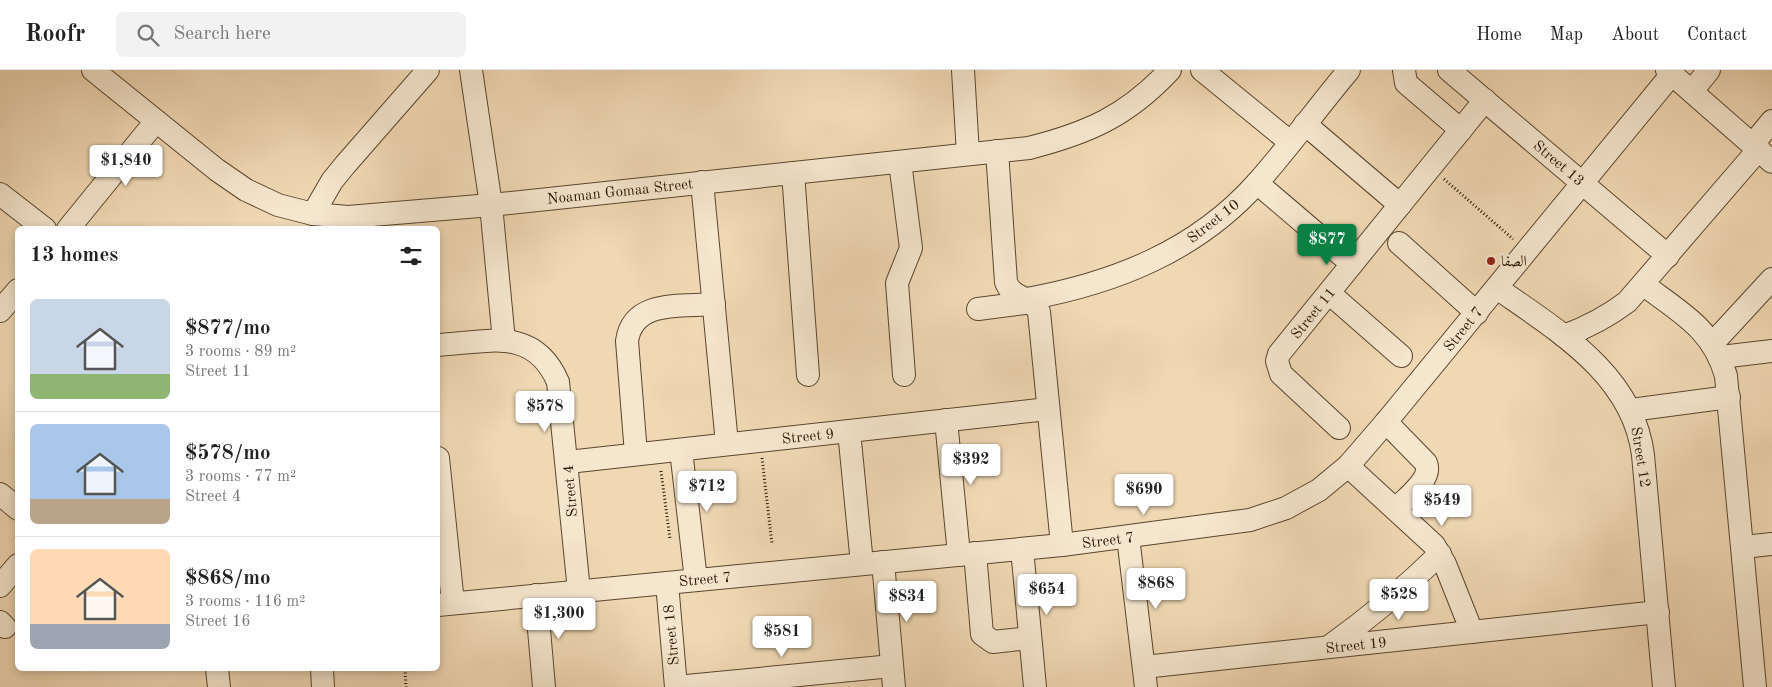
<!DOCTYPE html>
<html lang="en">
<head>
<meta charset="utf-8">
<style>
  body { margin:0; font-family:"Old Standard TT",Amiri,serif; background:#f2f2f2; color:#222; height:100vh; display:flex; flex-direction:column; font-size:19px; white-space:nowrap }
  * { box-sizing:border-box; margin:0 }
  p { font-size:16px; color:#767676 }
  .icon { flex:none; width:28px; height:28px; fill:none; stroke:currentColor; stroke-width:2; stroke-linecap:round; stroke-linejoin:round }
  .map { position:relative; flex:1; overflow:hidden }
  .panel { position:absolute; left:15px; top:156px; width:425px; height:445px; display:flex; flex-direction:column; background:#fff; border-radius:8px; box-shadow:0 2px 8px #0003 }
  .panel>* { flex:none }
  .price { position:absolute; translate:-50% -42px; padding:0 11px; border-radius:5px; background:#fff; color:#222; font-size:16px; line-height:32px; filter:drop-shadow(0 1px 2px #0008) }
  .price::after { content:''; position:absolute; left:50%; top:30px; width:15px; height:11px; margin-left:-8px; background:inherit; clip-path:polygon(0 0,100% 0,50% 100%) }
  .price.current { background:#0b8043; color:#fff }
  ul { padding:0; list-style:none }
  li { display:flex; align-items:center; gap:15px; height:125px; padding:0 15px }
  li+li { border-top:1px solid #e0e0e0 }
  li span { display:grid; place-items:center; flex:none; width:140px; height:100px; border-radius:8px; color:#555 }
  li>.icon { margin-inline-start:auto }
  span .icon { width:60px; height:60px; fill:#fffc; stroke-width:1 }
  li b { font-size:21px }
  h2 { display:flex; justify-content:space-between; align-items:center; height:60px; padding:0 15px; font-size:21px }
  header { display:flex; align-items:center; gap:30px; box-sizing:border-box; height:70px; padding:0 25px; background:#fff; border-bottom:1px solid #e0e0e0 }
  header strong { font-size:24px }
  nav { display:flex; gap:28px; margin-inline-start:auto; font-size:18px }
  .search { width:350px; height:45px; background:#f2f2f2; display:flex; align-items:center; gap:12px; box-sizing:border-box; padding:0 18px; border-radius:8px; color:#767676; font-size:19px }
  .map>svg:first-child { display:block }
</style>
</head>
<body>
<header>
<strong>Roofr</strong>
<div class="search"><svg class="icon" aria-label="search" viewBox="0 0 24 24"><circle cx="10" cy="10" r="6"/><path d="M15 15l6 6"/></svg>Search here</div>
<nav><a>Home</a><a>Map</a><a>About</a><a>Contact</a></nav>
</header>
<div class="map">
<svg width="1772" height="617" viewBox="0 0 1772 617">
  <rect width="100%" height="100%" fill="#f0d8b4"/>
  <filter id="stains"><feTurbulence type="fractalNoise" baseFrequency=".004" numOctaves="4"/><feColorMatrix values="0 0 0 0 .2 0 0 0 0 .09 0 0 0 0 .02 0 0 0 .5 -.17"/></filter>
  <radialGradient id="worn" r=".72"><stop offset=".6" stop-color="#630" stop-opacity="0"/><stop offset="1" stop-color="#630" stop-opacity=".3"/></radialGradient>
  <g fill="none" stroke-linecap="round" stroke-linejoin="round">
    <defs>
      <g id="minor">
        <path d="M93,0L217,100L246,120L278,135L313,144L348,147L491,135L1029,78C1088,63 1127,46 1170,0"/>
        <polyline points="471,0 491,135 504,271"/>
        <polyline points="963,0 968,84"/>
        <polyline points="1202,0 1290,72"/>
        <polyline points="1404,0 1406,13 1461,60"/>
        <polyline points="1449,0 1668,186"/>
        <polyline points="1667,0 1772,92"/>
        <polyline points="1692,21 1709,0"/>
        <polyline points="1305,54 1400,135"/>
        <polyline points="1753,74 1772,51"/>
        <path d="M997,81L1006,212C1012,229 1031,226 1039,242L1062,475"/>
        <polyline points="900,92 911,178 897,213 904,305"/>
        <polyline points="793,103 808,305"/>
        <polyline points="702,112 727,374"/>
        <polyline points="1257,113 1352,194"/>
        <polyline points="0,124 45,159"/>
        <polyline points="313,144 332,111 345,95 428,0"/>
        <polyline points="68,159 156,51"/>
        <polyline points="1399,173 1477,243"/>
        <path d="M1644,215C1681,243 1713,259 1726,306L1755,617"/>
        <path d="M1497,218C1558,261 1633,305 1643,385L1664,617"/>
        <polyline points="1329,223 1401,286"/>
        <path d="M1027,229C1115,213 1196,181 1257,113C1289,77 1318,37 1349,0"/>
        <polyline points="978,239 1032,232"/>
        <polyline points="0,241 18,220"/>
        <path d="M1564,266C1588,257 1607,247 1627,232L1759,79"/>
        <polyline points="1713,273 1772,209"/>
        <path d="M438,275C488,272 534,256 558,312L579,521"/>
        <polyline points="1721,287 1772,281"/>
        <polyline points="1631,340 1729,327"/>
        <polyline points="946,350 959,485"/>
        <path d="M1386,352L1426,393C1433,409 1406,428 1396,439"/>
        <polyline points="1339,358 1281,304 1277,291 1279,284 1485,30"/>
        <polyline points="849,361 862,494"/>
        <polyline points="681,380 696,510"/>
        <path d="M636,384L627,271C633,229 681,237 714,234"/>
        <polyline points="438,388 453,533"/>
        <polyline points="568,392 1048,339"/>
        <polyline points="1348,396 1434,475 1445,494 1472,562"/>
        <polyline points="0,424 18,439"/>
        <polyline points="1128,467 1146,617"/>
        <polyline points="1743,477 1772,474"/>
        <polyline points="1022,479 1035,617"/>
        <polyline points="975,483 982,564 993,572 1030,568"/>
        <polyline points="883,492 894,617"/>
        <polyline points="667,513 676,617"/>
        <polyline points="0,516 18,495"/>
        <polyline points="536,525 544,617"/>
        <polyline points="438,535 1062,475 1250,450 1286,438 1319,420 1348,396 1386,352 1672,4"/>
        <polyline points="0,552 5,557"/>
        <path d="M1330,576C1369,548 1405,518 1440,484"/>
        <polyline points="1144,597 1658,542"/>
        <polyline points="217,599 219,617"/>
        <polyline points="322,599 323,617"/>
        <polyline points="676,617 892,596"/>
      </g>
    </defs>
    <use href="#minor" stroke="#5a462d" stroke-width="24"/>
    <g stroke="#281500" stroke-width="3" stroke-dasharray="1 2.5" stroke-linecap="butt">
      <polyline points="1444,109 1513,169"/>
      <polyline points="762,388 772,474"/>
      <polyline points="661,401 670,469"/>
      <polyline points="405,599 406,617"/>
    </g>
    <use href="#minor" stroke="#f5e6ce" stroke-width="22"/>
  </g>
  <circle fill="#8f2418" stroke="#f5e6ce" stroke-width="2" cx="1491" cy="191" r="5"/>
  <g text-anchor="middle" stroke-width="4.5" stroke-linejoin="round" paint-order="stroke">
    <g font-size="15" fill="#281500" stroke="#f5e6ce">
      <text transform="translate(1559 93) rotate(40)" y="5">Street 13</text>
      <text transform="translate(620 121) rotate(-6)" y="5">Noaman Gomaa Street</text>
      <text transform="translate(1213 151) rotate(-38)" y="5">Street 10</text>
      <text transform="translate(1313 243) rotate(-51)" y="5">Street 11</text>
      <text transform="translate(1463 259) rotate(-51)" y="5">Street 7</text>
      <text transform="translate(808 366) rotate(-6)" y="5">Street 9</text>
      <text transform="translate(1641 387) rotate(81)" y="5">Street 12</text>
      <text transform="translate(570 421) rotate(-95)" y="5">Street 4</text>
      <text transform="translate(1108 470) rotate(-7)" y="5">Street 7</text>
      <text transform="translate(705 509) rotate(-5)" y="5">Street 7</text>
      <text transform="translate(671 565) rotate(-95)" y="5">Street 18</text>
      <text transform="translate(1356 575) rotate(-6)" y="5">Street 19</text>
    </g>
    <g font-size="15" fill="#281500" stroke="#f5e6ce" text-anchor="start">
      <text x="1501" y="196">الصفا</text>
    </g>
  </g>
  <rect width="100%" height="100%" filter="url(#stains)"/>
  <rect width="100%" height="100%" fill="url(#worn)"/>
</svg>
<b class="price" style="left:126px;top:117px">$1,840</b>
<b class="price current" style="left:1327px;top:196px">$877</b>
<b class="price" style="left:545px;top:363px">$578</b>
<b class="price" style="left:971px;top:416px">$392</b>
<b class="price" style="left:707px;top:443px">$712</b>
<b class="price" style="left:1144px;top:446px">$690</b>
<b class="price" style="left:1442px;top:457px">$549</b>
<b class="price" style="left:1156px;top:540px">$868</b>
<b class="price" style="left:1047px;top:546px">$654</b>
<b class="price" style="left:1399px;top:551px">$528</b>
<b class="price" style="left:907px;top:553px">$834</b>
<b class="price" style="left:559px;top:570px">$1,300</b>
<b class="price" style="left:782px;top:588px">$581</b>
<section class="panel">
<h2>13 homes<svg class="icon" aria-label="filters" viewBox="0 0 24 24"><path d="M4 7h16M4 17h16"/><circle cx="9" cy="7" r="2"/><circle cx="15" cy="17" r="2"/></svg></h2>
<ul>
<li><span style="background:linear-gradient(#c9d6e8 75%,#8fb573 0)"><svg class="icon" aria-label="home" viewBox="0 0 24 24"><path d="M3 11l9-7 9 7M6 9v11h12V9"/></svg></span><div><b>$877/mo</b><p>3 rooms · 89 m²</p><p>Street 11</p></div></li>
<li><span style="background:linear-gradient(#a9c7e8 75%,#b9a48a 0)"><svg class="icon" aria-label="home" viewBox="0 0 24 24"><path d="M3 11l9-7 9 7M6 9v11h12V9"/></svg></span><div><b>$578/mo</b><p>3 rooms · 77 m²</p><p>Street 4</p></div></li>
<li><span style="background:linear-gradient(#ffd9b3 75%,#9aa5b1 0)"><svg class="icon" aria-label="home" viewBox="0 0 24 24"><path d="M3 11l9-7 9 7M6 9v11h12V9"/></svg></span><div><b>$868/mo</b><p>3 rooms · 116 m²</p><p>Street 16</p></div></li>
</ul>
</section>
</div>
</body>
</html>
